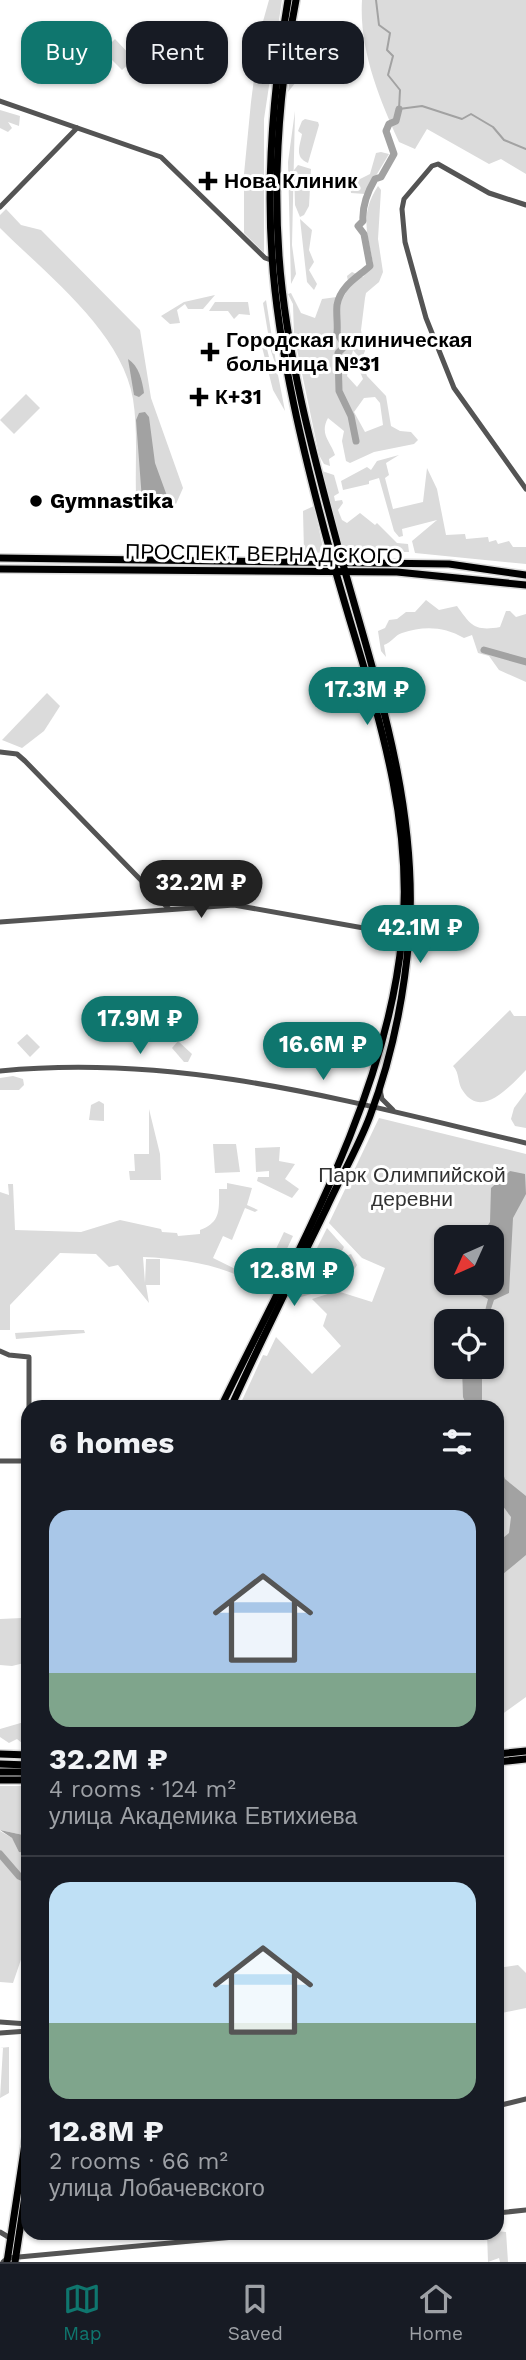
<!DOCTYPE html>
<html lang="en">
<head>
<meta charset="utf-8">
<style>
  body { margin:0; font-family:"Work Sans",sans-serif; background:#242831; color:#f1f3f6; height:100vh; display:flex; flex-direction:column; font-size:26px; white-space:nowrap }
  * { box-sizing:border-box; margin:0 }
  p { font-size:23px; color:#9ea1a6 }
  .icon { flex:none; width:38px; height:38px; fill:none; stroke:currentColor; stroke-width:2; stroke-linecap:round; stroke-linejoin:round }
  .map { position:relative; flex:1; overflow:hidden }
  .details { position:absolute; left:21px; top:1400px; width:483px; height:840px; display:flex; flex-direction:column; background:#171b24; border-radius:21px; box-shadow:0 2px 5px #0004 }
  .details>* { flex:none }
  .top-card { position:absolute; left:21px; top:21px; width:485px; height:63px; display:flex; gap:14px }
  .needle { width:46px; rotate:225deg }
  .tools { position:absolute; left:434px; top:1225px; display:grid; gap:14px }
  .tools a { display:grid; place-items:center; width:70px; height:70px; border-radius:14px; background:#171b24; box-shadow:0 2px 5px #0004; font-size:35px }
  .price { position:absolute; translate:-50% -60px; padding:0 16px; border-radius:24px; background:#0f766e; color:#fff; font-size:23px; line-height:46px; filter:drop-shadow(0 2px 4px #0008) }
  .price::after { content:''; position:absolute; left:50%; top:42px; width:21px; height:16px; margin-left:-10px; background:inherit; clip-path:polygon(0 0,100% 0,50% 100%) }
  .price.on { background:#222; color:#fff }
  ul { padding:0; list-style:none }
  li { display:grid; align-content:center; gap:14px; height:371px; padding:0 28px }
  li+li { border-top:2px solid #363941 }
  li span { display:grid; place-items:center; height:217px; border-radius:21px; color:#555 }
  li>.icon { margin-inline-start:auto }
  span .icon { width:126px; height:126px; fill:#fffc; stroke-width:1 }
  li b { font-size:30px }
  h2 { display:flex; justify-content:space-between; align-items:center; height:84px; padding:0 28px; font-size:30px }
  .tag { padding:0 24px; border-radius:21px; background:#171b24; box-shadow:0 2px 5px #0004; font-size:24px; line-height:63px }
  .tag.on { background:#0f766e; color:#fff }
  .dock { display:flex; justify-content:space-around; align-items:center; height:98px; border-top:2px solid #363941; background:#171b24; font-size:19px; color:#9ea1a6 }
  .dock a { display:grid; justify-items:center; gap:4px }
  .dock .on { color:#0f766e }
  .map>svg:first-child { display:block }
</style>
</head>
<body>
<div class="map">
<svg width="526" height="2262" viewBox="0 0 526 2262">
  <rect width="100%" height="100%" fill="#fff"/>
  <g fill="#dbdbdb" fill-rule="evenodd">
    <polygon points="269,0 282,0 264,119 264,253 244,233 244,174 251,102 260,32"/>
    <path d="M362,0H526V174L501,159L489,164L427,129L415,149L399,142C379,98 359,49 362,0Z"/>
    <polygon points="115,39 134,59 122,70 103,51"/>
    <polygon points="294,48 303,60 300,77 288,92"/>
    <polygon points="0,110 20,116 19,126 8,122 12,128 8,132 0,128"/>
    <polygon points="295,111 292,245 296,274 291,284 288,162"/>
    <path d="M305,119L318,122L319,125L308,163C294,157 300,146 302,134L298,131L302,121Z"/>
    <polygon points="381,152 389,154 365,194 351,193 350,184 370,174 376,153"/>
    <polygon points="298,165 311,169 309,206 304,215 300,217 295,205 294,170"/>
    <path d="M378,186L381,190L378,239L383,272L379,282L366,293L365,298L361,330L365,351L361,360L367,376L386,396L391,426L400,431L411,432L418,440L414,444L374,452L350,463L346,461L342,441L344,431L328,418C319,434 331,442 335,455L329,459L330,466L324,464L319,455L294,335L293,304L288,294L291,293L301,313L315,318L322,299L344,296L349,287L347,276L352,272L363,277L373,264C368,234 359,215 378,186ZM353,350L357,355L356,362L363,379L357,387L347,376ZM375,397L380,403L383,425L365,432L354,412L364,398Z"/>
    <path d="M6,209L21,225L41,230L140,330L151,398L183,488L176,504L166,508L144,507L136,495C135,464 138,430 133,399C122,332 46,274 0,228V215Z"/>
    <polygon points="300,219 312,230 309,250 314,262 309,270 317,284 314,290 307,282"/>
    <polygon points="215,295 203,309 188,309 185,304 177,310 180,323 170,324 161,316 184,302"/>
    <polygon points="266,300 277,369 271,351 263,303"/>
    <polygon points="215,302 248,302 250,315 239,314 234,319 228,311 209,311"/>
    <polygon points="261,343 266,345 272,369 278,375 285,411 273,390"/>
    <polygon points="26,394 40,408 14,434 0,420"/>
    <polygon points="399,455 386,463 389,475 385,478 393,509 423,502 427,468 437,489 446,535 465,534 466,539 488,537 489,542 496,540 498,544 509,541 513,547 526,547 526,564 415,553 412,541 437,520 402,529 403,536 399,537 394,531 379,478 369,481 369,484 343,490 341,481 367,467 371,470 377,461"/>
    <polygon points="322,471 334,475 339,493 334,496 335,501 342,500 343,503 338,510 342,520 347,523 360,513 375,525 377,523 397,543 408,544 409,552 344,552"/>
    <polygon points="314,506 324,553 304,552 303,511"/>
    <path d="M426,600L439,610L457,606C470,624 474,632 500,627L506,611H510L516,617L526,614V682L499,670L489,656L478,653L472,635L464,638C443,626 423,626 402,633C395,635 392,642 384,645L386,657L381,651L378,631L385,628L389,620L397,619L406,612H415Z"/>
    <polygon points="47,693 60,706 44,731 22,748 2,740"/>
    <path d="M510,1010L514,1016H526V1070C511,1085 482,1120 463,1091C457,1083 460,1073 453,1066Z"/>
    <polygon points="27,1034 40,1047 30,1057 17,1043"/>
    <polygon points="178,1041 192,1054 188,1062 184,1062 172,1048"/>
    <polygon points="13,1076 23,1079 24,1085 19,1090 0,1090 0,1078"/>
    <polygon points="526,1092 526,1128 515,1126 511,1119 514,1108"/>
    <polygon points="99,1101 104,1104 104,1121 89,1120 91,1105"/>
    <polygon points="149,1109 160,1154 161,1180 130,1180 129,1171 135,1171 134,1154 149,1154"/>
    <path d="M379,1118L526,1154V1697L497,1718V1407H239L263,1355L267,1356L276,1337L312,1374L341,1346L323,1326L327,1314L312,1299L337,1291L372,1302L385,1268L362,1258L329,1223ZM446,1237H492V1283H446ZM446,1321H492V1367H446Z"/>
    <polygon points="213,1144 236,1144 240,1172 215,1173"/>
    <polygon points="280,1147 279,1161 295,1164 285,1179 299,1189 292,1198 257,1181 258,1177 269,1177 269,1171 256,1172 255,1148"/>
    <path d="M227,1183L252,1188L247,1205L258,1210L255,1212L245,1208L232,1240L223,1236L213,1258L272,1287L269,1293C231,1266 189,1259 143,1257L145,1283L146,1259H160V1285H146L149,1303L118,1265L109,1267L96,1254L60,1253L10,1305V1330H0V1192L9,1195L8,1184H13L15,1230L81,1232L120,1220L161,1229L162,1232L177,1233L178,1236L200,1234V1230C221,1222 219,1210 219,1189H227Z"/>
    <polygon points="327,1228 344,1247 342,1251 330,1252 320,1269 321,1279 328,1283 328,1289 291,1300"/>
    <polygon points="284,1232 293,1236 284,1255 275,1251"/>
    <polygon points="351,1254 357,1265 347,1281 335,1286 343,1257"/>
    <polygon points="63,1330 84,1330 85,1333 16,1339 15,1333"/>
    <polygon points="22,1618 28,1623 28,1652 24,1663 12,1666 0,1665 0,1619"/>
    <polygon points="28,1697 28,1741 22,1743 17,1739 9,1743 0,1737 0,1729 24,1722 23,1700"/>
    <polygon points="0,1786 28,1786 28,1836 0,1830"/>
    <polygon points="0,1831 12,1838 22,1854 28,1853 28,1939 13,1983 0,1982"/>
    <polygon points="518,1965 526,1973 526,2008 497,2014 497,1968"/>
    <polygon points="9,2047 9,2093 0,2098 3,2048 0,2048"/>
    <polygon points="497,2231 506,2232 508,2262 500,2262 499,2258 488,2262 487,2233"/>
  </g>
  <g fill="#a2a2a2">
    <path d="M128,359C139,366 142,380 144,393L139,397L134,395Z"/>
    <polygon points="145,412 149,417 155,463 167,496 164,502 146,504 142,500 136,420 139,413"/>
    <polygon points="510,1171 525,1174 526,1194 513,1218 509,1293 494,1300 490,1312 496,1317 492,1334 492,1321 470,1321 473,1313 485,1311 488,1299 479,1294 472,1283 492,1283 492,1237 480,1237 490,1222 491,1188"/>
    <polygon points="462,1367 482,1367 482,1407 467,1407 463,1397"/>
    <polygon points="497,1458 505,1479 526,1496 526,1555 497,1579 497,1543 509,1533 511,1517 497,1498"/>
    <polygon points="0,1830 28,1836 28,1853 19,1852 12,1838"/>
  </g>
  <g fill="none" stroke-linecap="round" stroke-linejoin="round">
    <polyline stroke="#a2a2a2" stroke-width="2" points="376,0 379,25 390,33 387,50 393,56 388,75 400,90 399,109 422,106 462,119 471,114 493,127 504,140 526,149"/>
    <g stroke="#a2a2a2" stroke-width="7">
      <path d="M356,441L351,416L339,391L338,353L345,346L337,333C338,324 336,314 337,305C340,286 358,277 370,266L364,234L358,226L363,221C362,206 368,191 375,179L381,177L394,154L386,131L389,124L396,121L399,109"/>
      <polyline points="484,650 526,662"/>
      <polyline points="0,1854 19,1876 28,1880"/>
    </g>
    <defs>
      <g id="major">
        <polyline points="0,558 449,564 526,575"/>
        <polyline points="0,569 397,572 526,585"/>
        <path d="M221,1407C292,1260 386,1102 402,937C416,802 364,678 330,551C305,459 278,351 272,256C266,170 274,84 288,0"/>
        <path d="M231,1407C261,1340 294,1275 326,1209C340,1178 358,1148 370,1116C391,1060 404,997 409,937C419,803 374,677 339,550C313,454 286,354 279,256C273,171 280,83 296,0"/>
        <polyline points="0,1754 28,1755"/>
        <polyline points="497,1754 526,1751"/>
        <polyline points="497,1762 526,1759"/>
        <polyline points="0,1764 28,1765"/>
        <polyline points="0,1772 28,1772"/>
        <polyline points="0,1780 28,1780"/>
        <polyline points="7,2262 28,2124"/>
        <polyline points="15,2262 28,2176"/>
      </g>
    </defs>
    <use href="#major" stroke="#dbdbdb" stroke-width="10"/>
    <g stroke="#545454" stroke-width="5">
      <polyline points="0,101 161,157 265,258 274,261"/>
      <polyline points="526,205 489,193 438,164 432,166 404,199 402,209 405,242 426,318 454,388 526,489"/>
      <polyline points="0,207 77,128"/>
      <polyline points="0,752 17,754 25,761 169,909"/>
      <polyline points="0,922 234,905 403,935"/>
      <path d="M0,1071C183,1053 350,1102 526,1143"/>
      <polyline points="380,1090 382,1099 393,1110"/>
      <polyline points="0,1351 9,1355 29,1357 29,1407"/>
      <polyline points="0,1461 28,1461"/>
      <polyline points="0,2022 28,2024"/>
      <polyline points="0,2033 28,2031"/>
      <polyline points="497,2106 526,2099"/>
      <polyline points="497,2213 526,2210"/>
      <polyline points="0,2232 10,2238"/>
      <polyline points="3,2262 8,2258 278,2233"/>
    </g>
    <use href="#major" stroke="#000" stroke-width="7"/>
  </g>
  <g fill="#000" stroke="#fff" stroke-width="2.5">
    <path d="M204.5 170.5h7v7h7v7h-7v7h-7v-7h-7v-7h7z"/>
    <path d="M206.5 341.5h7v7h7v7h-7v7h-7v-7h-7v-7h7z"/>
    <path d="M195.5 386.5h7v7h7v7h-7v7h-7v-7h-7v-7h7z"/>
    <circle cx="36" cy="501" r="7"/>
  </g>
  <g text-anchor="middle" stroke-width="6" stroke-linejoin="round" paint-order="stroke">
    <g font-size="21" font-weight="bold" fill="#000" stroke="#fff" text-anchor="start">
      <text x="224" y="188">Нова Клиник</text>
      <text x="226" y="347">Городская клиническая<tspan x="226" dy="24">больница №31</tspan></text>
      <text x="215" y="404">К+31</text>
      <text x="50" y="508">Gymnastika</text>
    </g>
    <g font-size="21" fill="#000" stroke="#fff">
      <text transform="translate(264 554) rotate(1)" y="7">ПРОСПЕКТ ВЕРНАДСКОГО</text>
    </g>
    <g font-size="21" fill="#323232" stroke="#fff">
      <text x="412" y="1182">Парк Олимпийской<tspan x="412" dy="24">деревни</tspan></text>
    </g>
  </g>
</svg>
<div class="tools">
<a><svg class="needle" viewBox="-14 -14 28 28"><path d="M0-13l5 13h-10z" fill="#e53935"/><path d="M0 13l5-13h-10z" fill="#9ea1a6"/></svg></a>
<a><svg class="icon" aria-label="locate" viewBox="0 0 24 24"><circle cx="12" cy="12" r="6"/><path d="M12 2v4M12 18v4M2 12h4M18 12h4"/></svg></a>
</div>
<b class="price" style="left:367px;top:727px">17.3M ₽</b>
<b class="price on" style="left:201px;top:920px">32.2M ₽</b>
<b class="price" style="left:420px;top:965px">42.1M ₽</b>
<b class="price" style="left:140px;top:1056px">17.9M ₽</b>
<b class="price" style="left:323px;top:1082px">16.6M ₽</b>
<b class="price" style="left:294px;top:1308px">12.8M ₽</b>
<div class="top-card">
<a class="tag on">Buy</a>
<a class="tag">Rent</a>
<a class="tag">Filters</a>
</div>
<section class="details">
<h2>6 homes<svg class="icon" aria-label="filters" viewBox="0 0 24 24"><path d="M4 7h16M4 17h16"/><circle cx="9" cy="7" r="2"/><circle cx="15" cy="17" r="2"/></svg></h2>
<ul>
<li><span style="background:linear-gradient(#a9c7e8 75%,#7fa58c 0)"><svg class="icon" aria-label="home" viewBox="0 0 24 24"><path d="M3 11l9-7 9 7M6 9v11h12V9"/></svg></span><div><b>32.2M ₽</b><p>4 rooms · 124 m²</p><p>улица Академика Евтихиева</p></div></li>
<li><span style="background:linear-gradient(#bfe0f5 65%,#7fa58c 0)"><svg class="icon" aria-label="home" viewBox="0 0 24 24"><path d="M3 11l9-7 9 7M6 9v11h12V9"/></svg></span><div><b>12.8M ₽</b><p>2 rooms · 66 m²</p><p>улица Лобачевского</p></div></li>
</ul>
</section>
</div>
<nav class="dock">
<a class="on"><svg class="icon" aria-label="map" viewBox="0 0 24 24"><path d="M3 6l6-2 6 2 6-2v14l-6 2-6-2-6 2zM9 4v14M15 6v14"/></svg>Map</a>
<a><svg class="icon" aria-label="saved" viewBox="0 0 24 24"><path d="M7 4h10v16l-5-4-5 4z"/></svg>Saved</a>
<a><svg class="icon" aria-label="home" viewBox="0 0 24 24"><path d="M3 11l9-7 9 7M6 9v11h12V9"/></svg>Home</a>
</nav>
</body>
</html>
